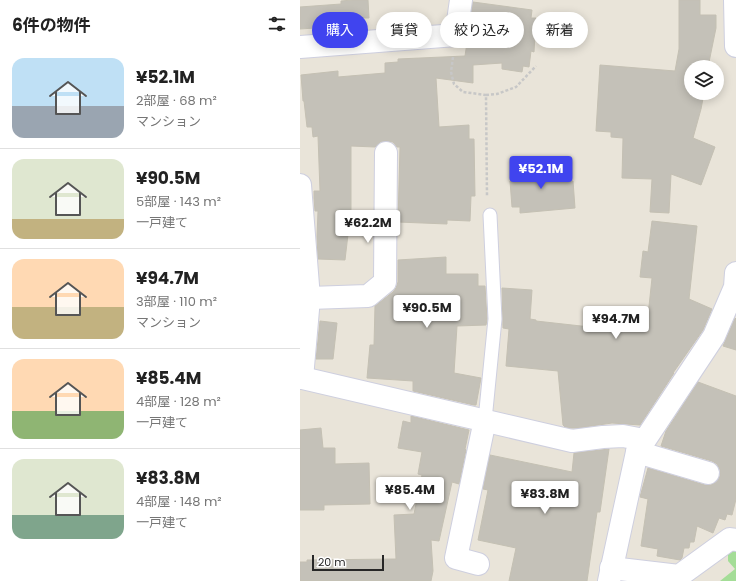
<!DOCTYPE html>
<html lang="ja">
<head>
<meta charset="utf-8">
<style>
  body { margin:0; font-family:Poppins,"Noto Sans JP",sans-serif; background:#f2f2f2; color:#222; height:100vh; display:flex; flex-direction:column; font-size:15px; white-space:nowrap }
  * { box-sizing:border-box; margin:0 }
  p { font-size:13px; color:#767676 }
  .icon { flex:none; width:22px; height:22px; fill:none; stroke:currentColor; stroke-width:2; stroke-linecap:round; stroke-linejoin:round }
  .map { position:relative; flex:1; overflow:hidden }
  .details { display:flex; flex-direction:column; background:#fff; width:300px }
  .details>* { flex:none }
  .banner { position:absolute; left:12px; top:12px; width:364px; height:36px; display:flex; gap:8px }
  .buttons { position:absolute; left:384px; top:60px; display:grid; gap:8px }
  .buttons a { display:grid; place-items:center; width:40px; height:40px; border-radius:50%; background:#fff; box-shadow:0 2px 10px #0003; font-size:20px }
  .scale { position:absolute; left:12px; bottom:10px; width:72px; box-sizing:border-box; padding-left:4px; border:2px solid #272727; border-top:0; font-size:11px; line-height:14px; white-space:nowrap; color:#272727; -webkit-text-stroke:3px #fff; paint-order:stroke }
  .price { position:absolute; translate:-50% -34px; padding:0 9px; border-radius:4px; background:#fff; color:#222; font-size:13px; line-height:26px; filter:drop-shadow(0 1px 2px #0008) }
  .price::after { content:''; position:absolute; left:50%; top:24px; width:12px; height:9px; margin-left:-6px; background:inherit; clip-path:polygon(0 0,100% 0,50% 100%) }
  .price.on { background:#4044ef; color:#fff }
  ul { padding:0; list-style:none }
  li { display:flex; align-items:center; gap:12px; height:100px; padding:0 12px }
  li+li { border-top:1px solid #e0e0e0 }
  li span { display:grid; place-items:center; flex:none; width:112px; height:80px; border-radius:12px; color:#555 }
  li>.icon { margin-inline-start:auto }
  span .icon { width:48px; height:48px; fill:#fffc; stroke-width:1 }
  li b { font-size:17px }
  h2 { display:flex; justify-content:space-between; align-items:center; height:48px; padding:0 12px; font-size:17px }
  .pill { padding:0 14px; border-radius:18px; background:#fff; box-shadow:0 2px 10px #0003; font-size:14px; line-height:36px }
  .pill.on { background:#4044ef; color:#fff }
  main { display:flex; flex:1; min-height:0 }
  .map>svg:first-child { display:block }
</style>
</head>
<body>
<main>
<section class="details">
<h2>6件の物件<svg class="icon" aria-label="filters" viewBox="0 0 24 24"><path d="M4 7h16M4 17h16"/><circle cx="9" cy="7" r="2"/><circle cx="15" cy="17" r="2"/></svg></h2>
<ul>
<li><span style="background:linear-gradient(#bfe0f5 60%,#9aa5b1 0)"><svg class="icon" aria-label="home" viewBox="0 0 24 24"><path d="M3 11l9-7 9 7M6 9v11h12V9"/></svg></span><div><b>¥52.1M</b><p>2部屋 · 68 m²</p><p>マンション</p></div></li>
<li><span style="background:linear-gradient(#dfe7d0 75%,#c2b280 0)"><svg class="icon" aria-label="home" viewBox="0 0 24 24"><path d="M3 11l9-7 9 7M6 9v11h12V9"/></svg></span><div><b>¥90.5M</b><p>5部屋 · 143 m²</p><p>一戸建て</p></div></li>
<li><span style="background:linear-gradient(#ffd9b3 60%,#c2b280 0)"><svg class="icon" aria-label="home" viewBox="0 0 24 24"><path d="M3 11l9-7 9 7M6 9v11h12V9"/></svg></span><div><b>¥94.7M</b><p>3部屋 · 110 m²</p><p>マンション</p></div></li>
<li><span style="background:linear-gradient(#ffd9b3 65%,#8fb573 0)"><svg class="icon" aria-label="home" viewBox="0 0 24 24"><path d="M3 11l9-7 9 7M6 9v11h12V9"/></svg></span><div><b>¥85.4M</b><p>4部屋 · 128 m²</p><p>一戸建て</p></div></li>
<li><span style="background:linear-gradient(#dfe7d0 70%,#7fa58c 0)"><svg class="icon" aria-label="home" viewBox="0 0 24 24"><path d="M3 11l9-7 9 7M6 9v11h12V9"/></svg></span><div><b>¥83.8M</b><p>4部屋 · 148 m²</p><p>一戸建て</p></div></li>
</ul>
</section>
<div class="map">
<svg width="436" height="581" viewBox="0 0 436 581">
  <rect width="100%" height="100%" fill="#e9e4d9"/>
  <polygon fill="#a4dd97" points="436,547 436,581 420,581 435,569 428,561 428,550"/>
  <g fill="#c4c1b8" stroke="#c4c0b3">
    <polygon points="52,0 68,0 69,18 60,18 60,23 30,24 30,27 0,29 0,7 41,4 41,1"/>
    <polygon points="379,0 400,0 400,15 416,15 416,28 408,67 391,67 391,93 404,93 401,109 393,138 415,147 401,185 371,174 369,213 350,212 352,179 322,178 323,138 311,137 311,132 296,131 300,65 375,71 379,49"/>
    <polygon points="173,2 232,10 231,18 236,18 234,52 231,51 229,67 223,66 222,72 202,69 202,63 173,65 173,83 136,78 139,127 169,125 169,139 174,139 175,196 171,196 170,221 147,220 147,224 98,222 100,147 97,147 93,142 86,141 80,142 75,147 51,146 51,209 45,260 18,259 17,237 18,211 15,211 14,198 14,191 20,191 18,136 13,137 12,127 7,127 4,101 3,101 1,75 38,71 38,77 85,73 85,63 98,62 98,59 165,56"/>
    <polygon points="255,165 256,182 273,181 275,208 220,213 220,207 212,207 210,181 217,181 216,168"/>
    <polygon points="352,221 397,226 389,299 412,309 403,330 373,373 374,373 340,425 312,423 278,428 271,428 265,427 263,425 258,371 206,366 209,329 203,328 202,288 232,290 230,319 236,320 236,321 308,329 309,321 336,326 336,323 347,325 352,278 340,277 343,251 348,252"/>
    <polygon points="146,257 146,274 178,274 178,286 185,286 187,319 186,325 157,326 154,373 181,378 176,405 174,405 113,391 113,381 67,378 70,345 74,345 75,306 93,292 96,288 98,282 98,260"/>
    <polygon points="435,318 436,319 436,350 423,346"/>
    <polygon points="20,321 37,323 33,359 16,359"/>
    <polygon points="398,382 436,396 436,499 432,515 427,514 425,520 419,518 413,533 397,526 394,542 390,542 389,548 384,548 382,558 380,560 357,556 358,549 341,546 348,499 340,497 348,468 405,485 411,485 416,482 420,476 420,470 417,464 412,461 361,446 366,431"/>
    <polygon points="111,416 169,430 165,449 166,450 159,484 152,482 139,541 131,540 133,571 131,581 0,581 0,562 7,562 7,560 96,559 94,515 114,514 122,475 118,474 122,452 98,448 103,421 111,423"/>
    <polygon points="21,428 23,448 35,448 35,464 69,463 70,504 24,505 24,510 0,510 0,430"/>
    <polygon points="309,449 300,512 297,512 287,581 209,581 216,548 178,540 188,490 183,489 190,455 272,472 274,453"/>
  </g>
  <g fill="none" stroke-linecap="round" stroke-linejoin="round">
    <defs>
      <polyline id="lane" points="185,420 195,319 190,215"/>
      <g id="street">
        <polyline points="435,0 436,46"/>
        <polyline points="0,47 156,35 161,0"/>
        <polyline points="0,185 9,298 2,378 0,378"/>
        <polyline points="9,298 68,296 85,282 86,153"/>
        <polyline points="2,378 272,441 303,437 323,436 344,440"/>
        <polyline points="337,452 408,473"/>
        <polyline points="178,564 156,558 185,420"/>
        <polyline points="311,568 379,576 430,539 436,540"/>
        <polyline points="309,581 337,452 414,336 435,287 436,273"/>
      </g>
    </defs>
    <use href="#lane" stroke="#cecfdf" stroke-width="15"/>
    <use href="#street" stroke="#cecfdf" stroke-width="24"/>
    <g stroke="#c7c7c7" stroke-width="2.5" stroke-dasharray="3 2" stroke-linecap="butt">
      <polyline points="153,57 151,72 154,84 163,92 186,95 187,197"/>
      <polyline points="186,95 197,94 216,87 236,66"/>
    </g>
    <use href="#lane" stroke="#fff" stroke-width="13"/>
    <use href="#street" stroke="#fff" stroke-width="22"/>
  </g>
</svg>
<div class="buttons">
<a><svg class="icon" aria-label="layers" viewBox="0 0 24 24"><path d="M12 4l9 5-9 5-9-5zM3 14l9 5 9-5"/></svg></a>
</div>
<div class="scale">20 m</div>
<b class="price on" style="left:241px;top:190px">¥52.1M</b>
<b class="price" style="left:68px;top:244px">¥62.2M</b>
<b class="price" style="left:127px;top:329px">¥90.5M</b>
<b class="price" style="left:316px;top:340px">¥94.7M</b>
<b class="price" style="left:110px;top:511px">¥85.4M</b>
<b class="price" style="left:245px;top:515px">¥83.8M</b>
<div class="banner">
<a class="pill on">購入</a>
<a class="pill">賃貸</a>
<a class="pill">絞り込み</a>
<a class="pill">新着</a>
</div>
</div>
</main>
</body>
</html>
